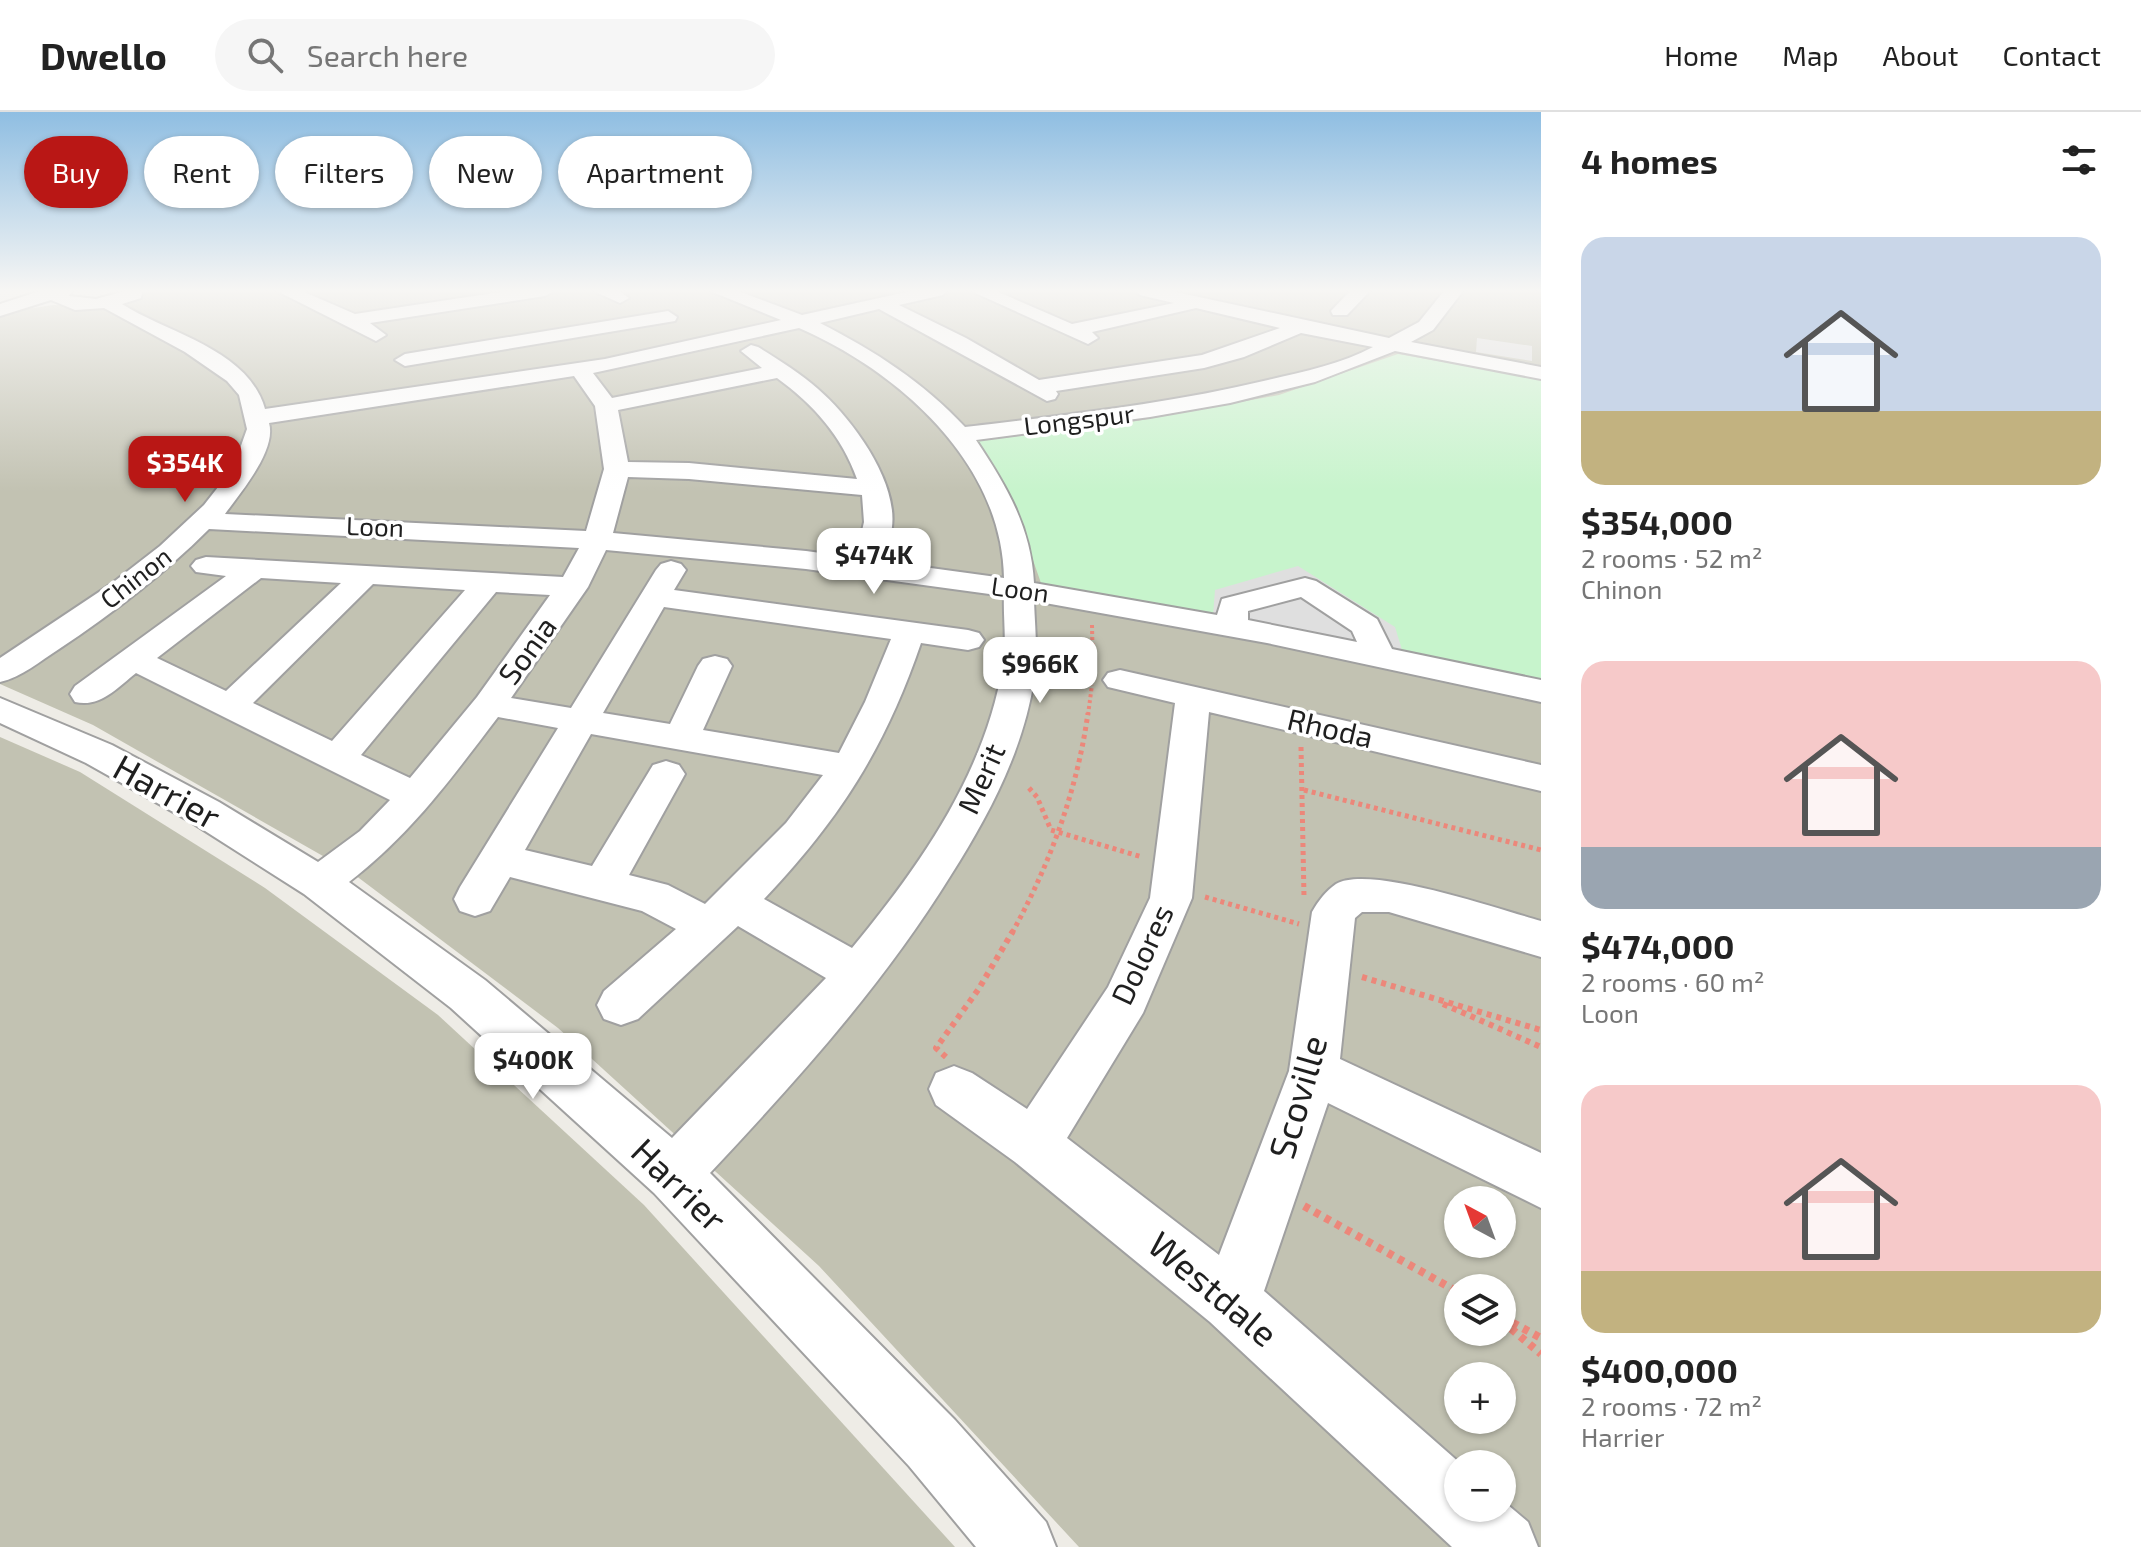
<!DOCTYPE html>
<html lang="en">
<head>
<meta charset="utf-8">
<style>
  body { margin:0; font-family:"Exo 2",sans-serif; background:#f6f6f6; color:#222; height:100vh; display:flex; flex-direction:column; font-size:30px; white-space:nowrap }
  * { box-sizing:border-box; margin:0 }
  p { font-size:26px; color:#767676 }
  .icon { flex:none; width:44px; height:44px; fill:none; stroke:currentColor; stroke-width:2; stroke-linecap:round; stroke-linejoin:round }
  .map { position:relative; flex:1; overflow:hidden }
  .side { display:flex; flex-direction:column; background:#fff; width:600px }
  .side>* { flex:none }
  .hud { position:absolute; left:24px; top:24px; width:760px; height:72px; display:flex; gap:16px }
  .needle { width:52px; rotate:319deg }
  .buttons { position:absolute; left:1444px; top:1074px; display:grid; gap:16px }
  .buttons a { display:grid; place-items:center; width:72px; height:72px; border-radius:50%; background:#fff; box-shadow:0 2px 6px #0004; font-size:40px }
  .price { position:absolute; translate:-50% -68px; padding:0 18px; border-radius:16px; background:#fff; color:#222; font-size:26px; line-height:52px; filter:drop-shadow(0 2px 4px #0008) }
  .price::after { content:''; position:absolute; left:50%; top:48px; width:24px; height:18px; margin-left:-12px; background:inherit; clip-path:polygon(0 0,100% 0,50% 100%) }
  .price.current { background:#b91715; color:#fff }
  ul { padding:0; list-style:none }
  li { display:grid; align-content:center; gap:16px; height:424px; padding:0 40px }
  li span { display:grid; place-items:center; height:248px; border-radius:24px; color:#555 }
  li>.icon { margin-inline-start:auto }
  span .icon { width:144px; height:144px; fill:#fffc; stroke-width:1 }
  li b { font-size:34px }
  h2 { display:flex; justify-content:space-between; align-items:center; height:96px; padding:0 40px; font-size:34px }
  .chip { padding:0 28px; border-radius:36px; background:#fff; box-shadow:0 2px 6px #0004; font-size:28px; line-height:72px }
  .chip.current { background:#b91715; color:#fff }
  header { display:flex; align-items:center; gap:48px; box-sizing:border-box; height:112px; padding:0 40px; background:#fff; border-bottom:2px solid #e0e0e0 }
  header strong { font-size:38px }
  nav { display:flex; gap:44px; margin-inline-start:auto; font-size:28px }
  .search { width:560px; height:72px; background:#f6f6f6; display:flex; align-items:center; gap:20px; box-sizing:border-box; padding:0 28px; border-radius:44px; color:#767676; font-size:30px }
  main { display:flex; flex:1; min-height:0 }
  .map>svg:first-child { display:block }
</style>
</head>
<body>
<header>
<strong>Dwello</strong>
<div class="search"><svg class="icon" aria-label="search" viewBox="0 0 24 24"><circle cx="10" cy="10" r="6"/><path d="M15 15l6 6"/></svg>Search here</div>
<nav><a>Home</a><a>Map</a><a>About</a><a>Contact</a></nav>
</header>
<main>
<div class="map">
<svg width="1541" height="1435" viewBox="0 0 1541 1435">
  <rect width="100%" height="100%" fill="#eeece6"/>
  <g fill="#c2c2b2" fill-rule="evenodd">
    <path d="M148,179H1541V1435H1079L819,1154L558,916L351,760L93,613L0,572V201L53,193L90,194L134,186ZM1458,1088H1502V1132H1458ZM1458,1176H1502V1220H1458ZM1458,1264H1502V1308H1458ZM1458,1352H1502V1396H1458Z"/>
    <polygon points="0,625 80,660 265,776 438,903 644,1093 955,1435 0,1435"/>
  </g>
  <polygon fill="#c7f4cc" points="1398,242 1541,267 1541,571 1041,471 1010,383 978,329 1131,310 1279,283"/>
  <g fill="#dfdfdf">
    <polygon points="1477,226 1532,234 1532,249 1476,240"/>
    <polygon points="1298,454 1395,515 1403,541 1213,503 1215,478"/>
  </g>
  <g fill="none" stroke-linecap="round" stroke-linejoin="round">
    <defs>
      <g id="minor">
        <path d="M40,179H72L69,184L96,187L125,179H142L141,186L122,192C169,222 248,237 265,297L605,247L781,208L710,179H738L802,203L911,179H946L943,183L899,193L966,226L1039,268L1202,243L1280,216L1196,196L1092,220L1098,226L1088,232L971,179H996L1072,212L1174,191L1140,183L1137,179H1171L1389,226L1419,210L1444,179H1463L1433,218L1411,230L1541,255V267L1395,239L1315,270L1230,291L1150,305L976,328C1006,373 1031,415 1034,471L1217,503L1222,487L1305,466L1316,469L1377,507L1392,537L1541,568V590L1267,531L1034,489C1035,516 1038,541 1034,568C1023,639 989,703 951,763C883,873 798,967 710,1061L955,1308L1046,1410L1056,1435H976L909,1354L654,1081L451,896L304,782L191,710L86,651L0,611V586L112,633L219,690L318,750L360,719L390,688L136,561C117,576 100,596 75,590L70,582L75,574L226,464L196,460L191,454L196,448L206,445L563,465L579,436L209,417C163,463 113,501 59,537C40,549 22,565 0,570V546L111,472L160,434L204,393L233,356L247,317L239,283L227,269L185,240L104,196L75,198L51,188L0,204V192ZM879,197L1047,289L1055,287L1058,282L1056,279L1204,256L1244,245L1301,221L1373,235C1342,252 1302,260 1268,268C1168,292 1066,303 965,315C923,270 875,239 820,211ZM799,216C898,259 1002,350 1004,466L806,439L613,421L628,365L689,367L862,383L864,410L858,436L862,442L872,445L882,442C917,392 856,310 818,277C800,261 779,248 758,235L751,233L741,239L762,256L612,286L593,261ZM574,264L595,294L604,357L586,419L225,402C240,381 277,338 269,311ZM777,266C813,292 842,324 857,367L689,351L628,350L618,298ZM606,438L806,457L1004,484C1003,506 1007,529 1003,552C986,660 920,754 852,836L764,787C840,707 885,636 921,531L968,538L979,535L984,528L979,521L968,518L674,478L686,458L681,452L671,449L661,452L656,458L571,596L511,586L588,475ZM261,466L341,471L226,579L157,546ZM373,472L465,478L332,629L253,591ZM496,480L550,483L477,585L410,666L361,643ZM1301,485L1352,519L1357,530L1248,508V499ZM664,495L891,527L865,590L839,641L703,618L732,554L727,547L715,544L703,547L698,554L670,612L603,601ZM498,605L558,616L460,775L454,787L460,799L475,804L490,799L510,765L642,799L676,817L604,879L597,893L604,907L621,913L638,907L738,814L826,866L672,1026L485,868L349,770C411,722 450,668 498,605ZM591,622L823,663L786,711L705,792L668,773L629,763L685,662L679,653L666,649L653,653L592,754L525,738Z"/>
        <polygon points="277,179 302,179 355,202 507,179 554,179 545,184 370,211 386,223 376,229"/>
        <polygon points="593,179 619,179 629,186 620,191"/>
        <polygon points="1350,179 1370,179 1347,203 1333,203 1331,199"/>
        <polygon points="668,199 677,205 675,209 405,254 395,248 405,242"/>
        <path d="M1120,558L1541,653V679L1209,600L1192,786L1143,901L1067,1026L1219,1143L1289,959L1312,800C1318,789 1326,779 1336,772C1369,752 1501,798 1541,809V845L1389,800H1362L1355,806L1340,947L1541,1041V1096L1328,991L1264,1179L1461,1352H1458V1396H1502V1388L1528,1410L1538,1435H1452L1210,1210L1015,1050L936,993L929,977L936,961L954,954L972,961L1027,997L1108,875L1150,786L1175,591L1108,575L1103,568L1108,561Z"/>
      </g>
    </defs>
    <use href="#minor" stroke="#a0a0a0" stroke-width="4"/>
    <g stroke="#ec877a" stroke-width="4" stroke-dasharray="3 3" stroke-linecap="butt">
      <polyline points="1092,513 1093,559"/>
      <polyline points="1079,566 1093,569"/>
      <polyline points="1088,603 1092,573"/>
    </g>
    <g stroke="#ec877a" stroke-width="5" stroke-dasharray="4 4" stroke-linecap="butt">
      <polyline points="1301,635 1304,785"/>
      <polyline points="1029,676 1037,685 1051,718 1142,745"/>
      <polyline points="1304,678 1541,738"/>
      <polyline points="1205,785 1299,812"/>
      <path d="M1012,821C1050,752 1077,679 1088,601"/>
    </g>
    <g stroke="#ec877a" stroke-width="6" stroke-dasharray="5 5" stroke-linecap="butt">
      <polyline points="1362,865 1541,918"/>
      <polyline points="1443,892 1541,935"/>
      <polyline points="946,945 936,936 978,878 1013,819"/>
    </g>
    <g stroke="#ec877a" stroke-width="8" stroke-dasharray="6 6" stroke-linecap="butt">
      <polyline points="1304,1094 1458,1180"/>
      <polyline points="1502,1205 1541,1226"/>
      <polyline points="1502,1209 1541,1242"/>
    </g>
    <use href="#minor" fill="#fff" fill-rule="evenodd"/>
  </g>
  <linearGradient id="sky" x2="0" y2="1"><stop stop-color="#8fbee2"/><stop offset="0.47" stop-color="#f7f6f4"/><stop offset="1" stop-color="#f7f6f4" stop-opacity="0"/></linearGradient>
  <rect width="1541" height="380" fill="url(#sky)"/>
  <g text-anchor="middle" stroke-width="7" stroke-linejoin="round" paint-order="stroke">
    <g font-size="26" fill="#1f1f1f" stroke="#fff">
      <text transform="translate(1079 308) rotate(-7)" y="9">Longspur</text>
      <text transform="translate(375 415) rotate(2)" y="9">Loon</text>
      <text transform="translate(136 466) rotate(-38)" y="9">Chinon</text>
      <text transform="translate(1020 478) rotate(8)" y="9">Loon</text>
    </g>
    <g font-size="30" fill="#1f1f1f" stroke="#fff">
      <text transform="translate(528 539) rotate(-54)" y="10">Sonia</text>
      <text transform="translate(1330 617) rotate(13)" y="10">Rhoda</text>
      <text transform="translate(982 667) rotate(-66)" y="10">Merit</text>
      <text transform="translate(1143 843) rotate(-65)" y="10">Dolores</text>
    </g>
    <g font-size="36" fill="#1f1f1f" stroke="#fff">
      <text transform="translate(167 680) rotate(29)" y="13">Harrier</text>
      <text transform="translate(1298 985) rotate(-74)" y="13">Scoville</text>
      <text transform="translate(679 1073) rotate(44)" y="13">Harrier</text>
      <text transform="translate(1213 1177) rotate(40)" y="13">Westdale</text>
    </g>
  </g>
</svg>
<div class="buttons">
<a><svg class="needle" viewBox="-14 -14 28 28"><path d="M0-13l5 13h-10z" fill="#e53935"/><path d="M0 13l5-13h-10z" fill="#767676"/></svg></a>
<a><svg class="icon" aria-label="layers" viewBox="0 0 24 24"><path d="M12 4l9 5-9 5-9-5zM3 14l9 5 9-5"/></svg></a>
<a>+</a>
<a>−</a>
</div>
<b class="price current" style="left:185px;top:392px">$354K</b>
<b class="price" style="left:874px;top:484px">$474K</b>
<b class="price" style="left:1040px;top:593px">$966K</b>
<b class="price" style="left:533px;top:989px">$400K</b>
<div class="hud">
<a class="chip current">Buy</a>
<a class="chip">Rent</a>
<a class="chip">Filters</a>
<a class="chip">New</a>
<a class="chip">Apartment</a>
</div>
</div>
<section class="side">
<h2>4 homes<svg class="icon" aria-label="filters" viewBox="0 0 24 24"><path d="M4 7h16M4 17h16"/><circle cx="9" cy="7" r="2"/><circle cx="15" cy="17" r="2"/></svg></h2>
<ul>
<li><span style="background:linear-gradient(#c9d6e8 70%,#c2b280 0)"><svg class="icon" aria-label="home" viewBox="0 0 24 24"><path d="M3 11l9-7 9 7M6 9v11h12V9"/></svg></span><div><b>$354,000</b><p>2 rooms · 52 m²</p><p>Chinon</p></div></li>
<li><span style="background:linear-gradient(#f6c9c9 75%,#9aa5b1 0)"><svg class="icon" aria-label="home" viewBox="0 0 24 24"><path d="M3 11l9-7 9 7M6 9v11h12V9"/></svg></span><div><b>$474,000</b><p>2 rooms · 60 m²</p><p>Loon</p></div></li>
<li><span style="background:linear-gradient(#f6c9c9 75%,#c2b280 0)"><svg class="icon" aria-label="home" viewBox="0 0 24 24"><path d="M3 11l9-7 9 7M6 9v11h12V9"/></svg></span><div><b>$400,000</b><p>2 rooms · 72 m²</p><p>Harrier</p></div></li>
</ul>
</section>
</main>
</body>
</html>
